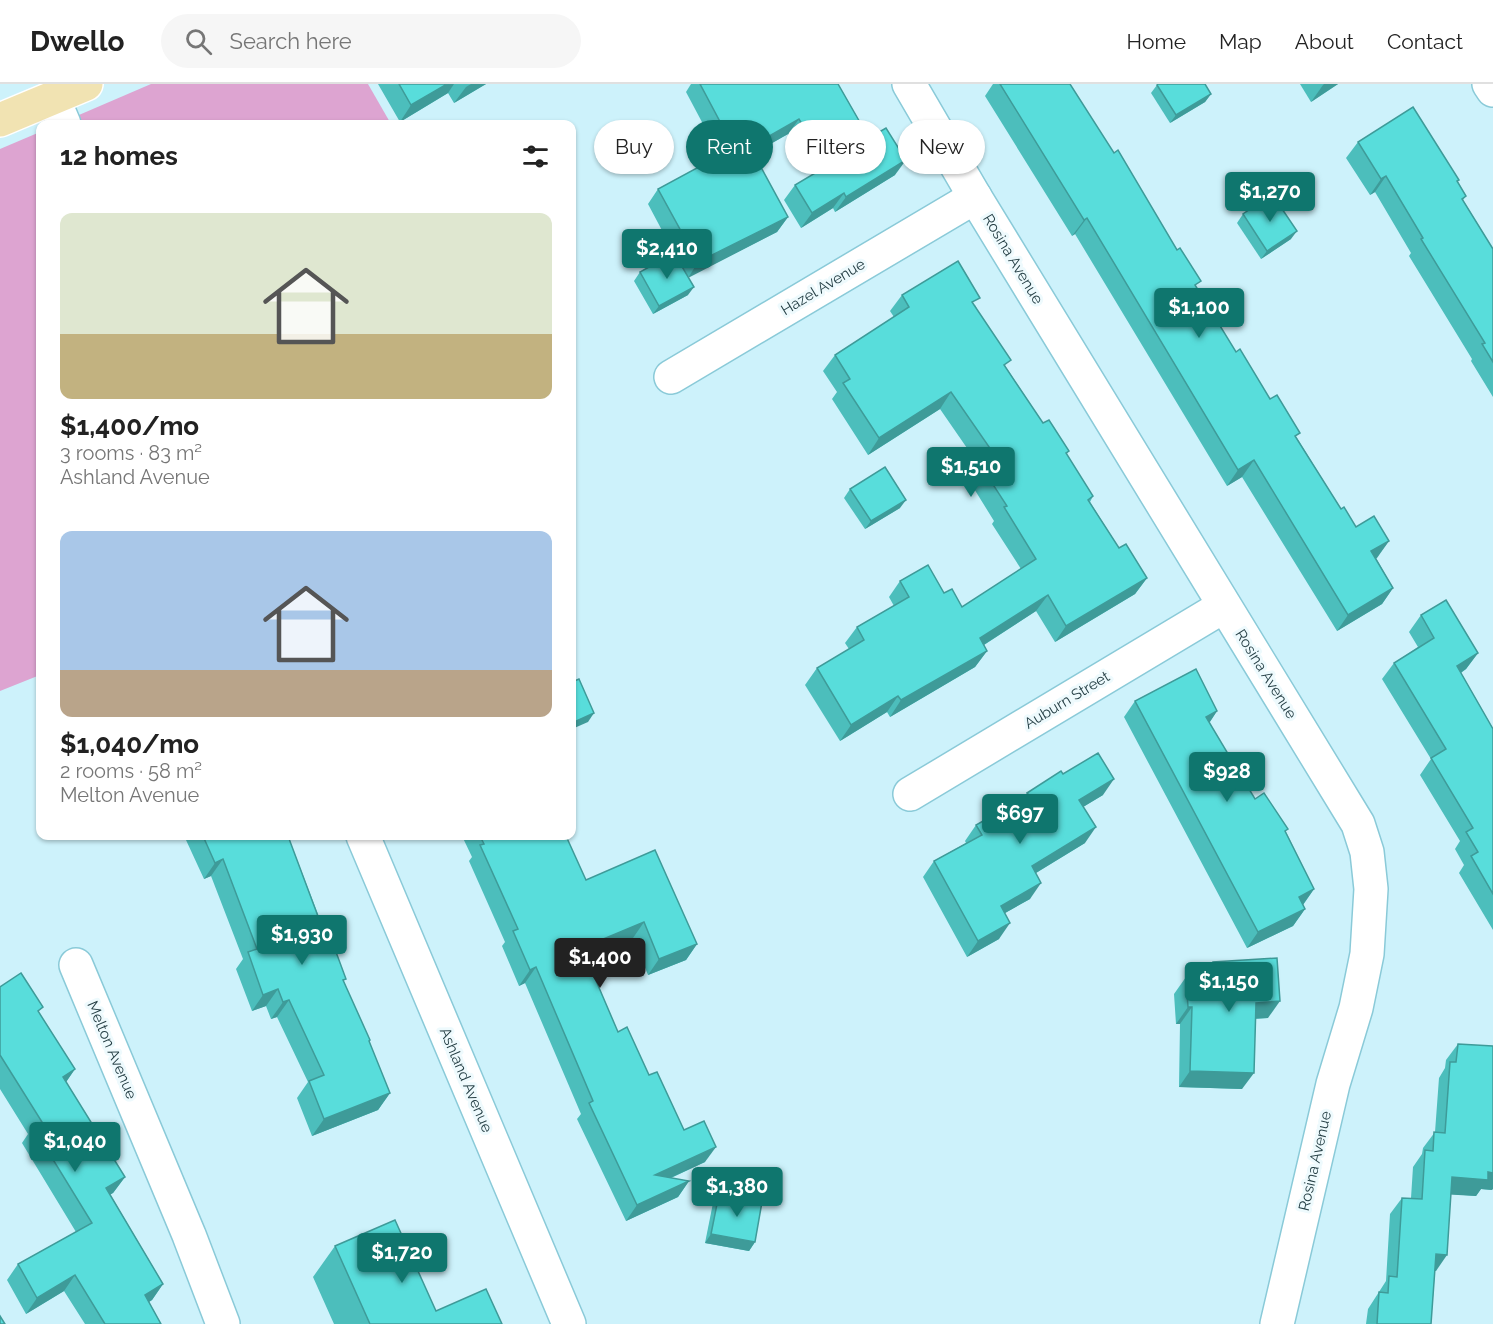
<!DOCTYPE html>
<html lang="en">
<head>
<meta charset="utf-8">
<style>
  body { margin:0; font-family:Raleway,sans-serif; background:#f6f6f6; color:#222; height:100vh; display:flex; flex-direction:column; font-size:22px; white-space:nowrap }
  * { box-sizing:border-box; margin:0 }
  p { font-size:20px; color:#767676 }
  .icon { flex:none; width:33px; height:33px; fill:none; stroke:currentColor; stroke-width:2; stroke-linecap:round; stroke-linejoin:round }
  .map { position:relative; flex:1; overflow:hidden }
  .drawer { position:absolute; left:36px; top:36px; width:540px; height:720px; display:flex; flex-direction:column; background:#fff; border-radius:12px; box-shadow:0 2px 4px #0004 }
  .drawer>* { flex:none }
  .hud { position:absolute; left:594px; top:36px; width:570px; height:54px; display:flex; gap:12px }
  .price { position:absolute; translate:-50% -51px; padding:0 14px; border-radius:6px; background:#0f766e; color:#fff; font-size:20px; line-height:39px; filter:drop-shadow(0 2px 3px #0008) }
  .price::after { content:''; position:absolute; left:50%; top:36px; width:18px; height:14px; margin-left:-9px; background:inherit; clip-path:polygon(0 0,100% 0,50% 100%) }
  .price.on { background:#222; color:#fff }
  ul { padding:0; list-style:none }
  li { display:grid; align-content:center; gap:12px; height:318px; padding:0 24px }
  li span { display:grid; place-items:center; height:186px; border-radius:12px; color:#555 }
  li>.icon { margin-inline-start:auto }
  span .icon { width:108px; height:108px; fill:#fffc; stroke-width:1 }
  li b { font-size:26px }
  h2 { display:flex; justify-content:space-between; align-items:center; height:72px; padding:0 24px; font-size:26px }
  .chip { padding:0 21px; border-radius:27px; background:#fff; box-shadow:0 2px 4px #0004; font-size:21px; line-height:54px }
  .chip.on { background:#0f766e; color:#fff }
  header { display:flex; align-items:center; gap:36px; box-sizing:border-box; height:84px; padding:0 30px; background:#fff; border-bottom:2px solid #e0e0e0 }
  header strong { font-size:28px }
  nav { display:flex; gap:33px; margin-inline-start:auto; font-size:21px }
  .search { width:420px; height:54px; background:#f6f6f6; display:flex; align-items:center; gap:15px; box-sizing:border-box; padding:0 21px; border-radius:33px; color:#767676; font-size:22px }
  .map>svg:first-child { display:block }
</style>
</head>
<body>
<header>
<strong>Dwello</strong>
<div class="search"><svg class="icon" aria-label="search" viewBox="0 0 24 24"><circle cx="10" cy="10" r="6"/><path d="M15 15l6 6"/></svg>Search here</div>
<nav><a>Home</a><a>Map</a><a>About</a><a>Contact</a></nav>
</header>
<div class="map">
<svg width="1493" height="1240" viewBox="0 0 1493 1240">
  <rect width="100%" height="100%" fill="#cdf2fb"/>
  <g fill="#dda4d1">
    <polygon points="151,0 368,0 391,40 58,40"/>
    <polygon points="40,48 40,591 0,607 0,65"/>
  </g>
  <g fill="none" stroke-linecap="round" stroke-linejoin="round">
    <defs>
      <g id="minor">
        <polyline points="909,0 975,113 1358,740 1367,768 1371,805 1367,870 1356,924 1333,1000 1277,1240"/>
        <polyline points="1489,0 1493,6"/>
        <polyline points="53,14 64,40"/>
        <polyline points="671,293 975,113"/>
        <polyline points="910,710 1224,522"/>
        <polyline points="363,752 569,1240"/>
        <polyline points="76,881 189,1151 223,1240"/>
      </g>
      <polyline id="primary" points="0,36 86,0"/>
    </defs>
    <use href="#minor" stroke="#8acad8" stroke-width="36"/>
    <use href="#primary" stroke="#fff" stroke-width="36"/>
    <use href="#minor" stroke="#fff" stroke-width="33"/>
    <use href="#primary" stroke="#f1e3b2" stroke-width="33"/>
  </g>
  <g fill="#4cbebc">
    <polygon points="378,0 486,0 454,19 448,9 400,38"/>
    <polygon points="691,0 838,0 869,54 895,91 835,128 833,124 801,144 784,116 795,101 813,91 788,50 753,70 788,133 777,148 688,193 688,211 653,230 634,197 640,188 674,169 648,120 658,105 720,72 686,8"/>
    <polygon points="993,0 1070,0 1236,268 1270,315 1297,354 1341,425 1356,443 1389,457 1376,474 1393,504 1382,520 1337,547 1242,393 1227,402 1075,150 1072,152 985,12"/>
    <polygon points="1300,0 1338,0 1311,18"/>
    <polygon points="1157,1 1211,10 1205,18 1170,39 1151,9"/>
    <polygon points="1358,58 1458,98 1466,112 1463,116 1493,165 1493,313 1471,277 1472,275 1409,172 1411,169 1375,108 1370,111 1346,74"/>
    <polygon points="1243,130 1291,155 1261,175 1237,139"/>
    <polygon points="902,211 975,221 1006,283 1043,339 1069,367 1066,371 1093,412 1090,418 1119,464 1147,494 1135,510 1055,558 1036,527 984,561 987,567 975,583 890,633 887,628 840,657 805,601 817,584 849,565 845,559 857,543 894,522 889,513 900,497 944,509 962,523 1021,485 992,440 994,437 968,395 978,380 940,325 868,371 832,315 837,308 823,287 835,271 894,233 890,227"/>
    <polygon points="850,405 900,424 865,445 844,414"/>
    <polygon points="1421,531 1478,569 1466,585 1461,589 1493,645 1493,846 1459,789 1464,781 1455,765 1460,757 1420,691 1431,675 1382,595 1394,579 1418,563 1409,548"/>
    <polygon points="1135,617 1217,627 1209,639 1255,715 1286,748 1314,805 1303,821 1305,825 1293,842 1247,864 1124,633"/>
    <polygon points="1063,690 1103,711 1083,723 1085,759 1036,789 1030,815 1005,829 999,855 967,873 923,793 934,777 966,759 965,757 976,741 1023,714 1027,709"/>
    <polygon points="189,752 288,752 344,898 390,1009 378,1026 312,1052 297,1014 308,998 277,933 271,935 266,922 252,927 236,885 243,875 211,792 204,795 186,756"/>
    <polygon points="462,752 566,752 586,796 697,860 686,876 648,891 633,854 586,873 618,948 649,991 705,1078 671,1094 689,1097 678,1113 626,1137 577,1035 581,1030 525,899 519,902 502,862 505,858 469,777 472,773"/>
    <polygon points="1213,878 1268,934 1255,935 1242,1005 1179,1003 1180,940 1176,940 1174,910 1186,893 1203,892"/>
    <polygon points="0,903 39,929 75,985 66,998 125,1093 113,1109 110,1110 163,1200 152,1216 149,1218 161,1240 85,1240 64,1207 26,1230 7,1196 18,1180 76,1148 22,1059 28,1050 0,1005"/>
    <polygon points="1458,960 1492,1106 1481,1105 1476,1112 1451,1110 1436,1187 1435,1187 1431,1240 1366,1240 1368,1225 1386,1197 1390,1130 1402,1114 1411,1114 1413,1083 1422,1070 1423,1064 1435,1048 1439,994 1445,984 1446,976"/>
    <polygon points="719,1110 755,1158 749,1167 705,1159 713,1119"/>
    <polygon points="335,1162 436,1227 502,1240 334,1240 313,1193"/>
  </g>
  <g fill="#3e9b99">
    <polygon points="447,0 454,0 448,9 400,38 411,21"/>
    <polygon points="471,0 486,0 454,19 466,3"/>
    <polygon points="1324,0 1338,0 1311,18 1323,1"/>
    <polygon points="1211,10 1205,18 1170,39 1176,31"/>
    <polygon points="799,35 788,50 739,78 750,63"/>
    <polygon points="906,76 895,91 835,128 846,113"/>
    <polygon points="1386,92 1375,108 1370,111 1381,95"/>
    <polygon points="844,109 833,124 801,144 812,129"/>
    <polygon points="788,133 777,148 688,194 698,178"/>
    <polygon points="1087,134 1075,150 1072,152 1084,136"/>
    <polygon points="1297,147 1291,155 1261,175 1267,167"/>
    <polygon points="694,203 688,211 653,230 659,222"/>
    <polygon points="951,308 940,325 868,371 879,354"/>
    <polygon points="1254,376 1242,393 1227,402 1238,386"/>
    <polygon points="906,416 900,424 865,445 871,437"/>
    <polygon points="1389,457 1377,474 1360,484 1371,467"/>
    <polygon points="1147,494 1135,510 1055,558 1066,542"/>
    <polygon points="1393,504 1382,520 1337,547 1348,531"/>
    <polygon points="1048,511 1036,527 968,571 980,554"/>
    <polygon points="987,567 975,583 890,633 901,616"/>
    <polygon points="1478,569 1466,585 1445,599 1457,582"/>
    <polygon points="898,612 887,628 840,657 851,641"/>
    <polygon points="1217,627 1206,644 1206,633"/>
    <polygon points="594,629 588,638 572,645 572,639"/>
    <polygon points="1114,695 1103,711 1068,732 1079,716"/>
    <polygon points="1096,743 1085,759 1021,798 1032,782"/>
    <polygon points="223,775 211,792 204,795 215,779"/>
    <polygon points="1041,799 1030,815 989,838 1001,822"/>
    <polygon points="1314,805 1302,822 1299,813"/>
    <polygon points="1305,825 1293,842 1247,864 1258,848"/>
    <polygon points="644,838 633,854 571,880 582,864"/>
    <polygon points="1010,839 999,855 967,873 978,857"/>
    <polygon points="697,860 686,876 648,891 659,875"/>
    <polygon points="536,883 525,899 519,902 530,886"/>
    <polygon points="278,905 266,922 252,927 263,911"/>
    <polygon points="289,916 277,933 271,935 283,918"/>
    <polygon points="1280,917 1268,934 1244,935 1256,919"/>
    <polygon points="1188,923 1192,923 1180,940 1176,940"/>
    <polygon points="75,985 64,1001 63,993"/>
    <polygon points="1190,987 1254,989 1242,1005 1179,1003"/>
    <polygon points="390,1009 378,1026 312,1052 324,1035"/>
    <polygon points="716,1063 705,1078 644,1106 655,1091"/>
    <polygon points="1488,1088 1493,1089 1493,1105 1492,1106 1481,1105 1476,1112 1440,1110 1452,1093"/>
    <polygon points="125,1093 113,1109 95,1120 106,1104"/>
    <polygon points="689,1097 678,1113 626,1137 637,1121"/>
    <polygon points="711,1150 755,1158 749,1167 705,1159"/>
    <polygon points="1436,1170 1447,1171 1436,1187 1424,1187"/>
    <polygon points="75,1191 64,1207 26,1230 37,1214"/>
    <polygon points="163,1200 152,1216 134,1227 145,1211"/>
  </g>
  <g fill="#58dddb" stroke="#3e9b99" stroke-width="1.5">
    <polygon points="399,0 447,0 411,21"/>
    <polygon points="700,0 838,0 869,54 886,44 906,76 846,113 844,109 812,129 795,101 827,82 799,35 750,63 788,133 698,178 658,105 734,64"/>
    <polygon points="1000,0 1070,0 1114,69 1118,66 1177,166 1180,164 1201,197 1195,201 1236,268 1240,265 1270,315 1277,311 1300,349 1295,352 1341,425 1344,423 1356,443 1374,432 1389,457 1371,467 1393,504 1348,531 1254,376 1238,386 1087,134 1084,136"/>
    <polygon points="1158,0 1205,0 1211,10 1176,31 1157,1"/>
    <polygon points="1413,23 1459,96 1457,97 1466,112 1462,115 1493,165 1493,278 1482,260 1485,259 1421,155 1423,154 1386,92 1381,95 1358,58"/>
    <polygon points="1272,110 1297,147 1267,167 1243,130"/>
    <polygon points="674,169 694,203 659,222 640,188"/>
    <polygon points="958,177 980,214 972,218 1011,276 1004,281 1043,339 1049,336 1069,367 1066,369 1093,412 1088,416 1119,464 1126,460 1147,494 1066,542 1048,511 980,554 987,567 901,616 898,612 851,641 817,584 864,556 857,543 909,513 900,497 928,481 944,509 952,505 962,523 1036,475 1004,423 1007,422 979,379 994,370 951,308 879,354 843,299 850,295 835,271 909,223 902,211"/>
    <polygon points="885,383 906,416 871,437 850,405"/>
    <polygon points="1446,516 1478,569 1457,582 1493,645 1493,810 1471,772 1478,768 1466,748 1473,744 1431,674 1446,665 1394,579 1434,554 1421,531"/>
    <polygon points="1196,585 1217,627 1206,633 1255,715 1264,709 1288,745 1285,747 1314,805 1299,813 1305,825 1258,848 1135,617"/>
    <polygon points="579,595 594,629 572,639 572,598"/>
    <polygon points="1098,669 1114,695 1079,716 1096,743 1032,782 1041,799 1001,822 1010,839 978,857 934,777 982,751 976,741 1029,711 1027,709 1061,687 1063,690"/>
    <polygon points="203,752 288,752 325,851 329,849 346,895 343,896 370,956 369,957 390,1009 324,1035 309,997 324,991 289,916 283,918 278,905 263,911 248,868 257,865 223,775 215,779"/>
    <polygon points="480,752 566,752 586,796 655,766 697,860 659,875 644,838 582,864 618,948 627,943 649,991 657,988 684,1046 704,1037 716,1063 655,1091 689,1097 637,1121 589,1019 593,1017 536,883 530,886 513,847 518,845 480,761 484,760"/>
    <polygon points="1277,874 1280,917 1256,919 1254,989 1190,987 1192,923 1188,923 1186,893 1214,891 1213,878"/>
    <polygon points="21,889 43,923 38,927 75,985 63,993 125,1093 106,1104 163,1200 145,1211 161,1240 105,1240 75,1191 37,1214 18,1180 92,1139 33,1043 42,1038 0,971 0,903"/>
    <polygon points="1458,960 1493,962 1493,1089 1488,1088 1488,1096 1452,1093 1447,1171 1436,1170 1431,1240 1377,1240 1379,1208 1388,1209 1389,1192 1397,1193 1402,1114 1422,1115 1425,1066 1433,1067 1434,1048 1445,1049 1450,978 1456,978"/>
    <polygon points="719,1110 762,1118 755,1158 711,1150"/>
    <polygon points="395,1136 436,1227 486,1205 502,1240 370,1240 335,1162"/>
    <polygon points="0,1232 5,1240 0,1240"/>
  </g>
  <g text-anchor="middle" stroke-width="6" stroke-linejoin="round" paint-order="stroke">
    <g font-size="15" fill="#243e44" stroke="#eefafd">
      <text transform="translate(1013 175) rotate(59)" y="5">Rosina Avenue</text>
      <text transform="translate(823 203) rotate(-31)" y="5">Hazel Avenue</text>
      <text transform="translate(1266 590) rotate(58)" y="5">Rosina Avenue</text>
      <text transform="translate(1067 616) rotate(-31)" y="5">Auburn Street</text>
      <text transform="translate(112 966) rotate(67)" y="5">Melton Avenue</text>
      <text transform="translate(466 996) rotate(67)" y="5">Ashland Avenue</text>
      <text transform="translate(1315 1077) rotate(-77)" y="5">Rosina Avenue</text>
    </g>
  </g>
</svg>
<b class="price" style="left:1270px;top:139px">$1,270</b>
<b class="price" style="left:667px;top:196px">$2,410</b>
<b class="price" style="left:1199px;top:255px">$1,100</b>
<b class="price" style="left:971px;top:414px">$1,510</b>
<b class="price" style="left:1227px;top:719px">$928</b>
<b class="price" style="left:1020px;top:761px">$697</b>
<b class="price" style="left:302px;top:882px">$1,930</b>
<b class="price on" style="left:600px;top:905px">$1,400</b>
<b class="price" style="left:1229px;top:929px">$1,150</b>
<b class="price" style="left:75px;top:1089px">$1,040</b>
<b class="price" style="left:737px;top:1134px">$1,380</b>
<b class="price" style="left:402px;top:1200px">$1,720</b>
<div class="hud">
<a class="chip">Buy</a>
<a class="chip on">Rent</a>
<a class="chip">Filters</a>
<a class="chip">New</a>
</div>
<section class="drawer">
<h2>12 homes<svg class="icon" aria-label="filters" viewBox="0 0 24 24"><path d="M4 7h16M4 17h16"/><circle cx="9" cy="7" r="2"/><circle cx="15" cy="17" r="2"/></svg></h2>
<ul>
<li><span style="background:linear-gradient(#dfe7d0 65%,#c2b280 0)"><svg class="icon" aria-label="home" viewBox="0 0 24 24"><path d="M3 11l9-7 9 7M6 9v11h12V9"/></svg></span><div><b>$1,400/mo</b><p>3 rooms · 83 m²</p><p>Ashland Avenue</p></div></li>
<li><span style="background:linear-gradient(#a9c7e8 75%,#b9a48a 0)"><svg class="icon" aria-label="home" viewBox="0 0 24 24"><path d="M3 11l9-7 9 7M6 9v11h12V9"/></svg></span><div><b>$1,040/mo</b><p>2 rooms · 58 m²</p><p>Melton Avenue</p></div></li>
</ul>
</section>
</div>
</body>
</html>
